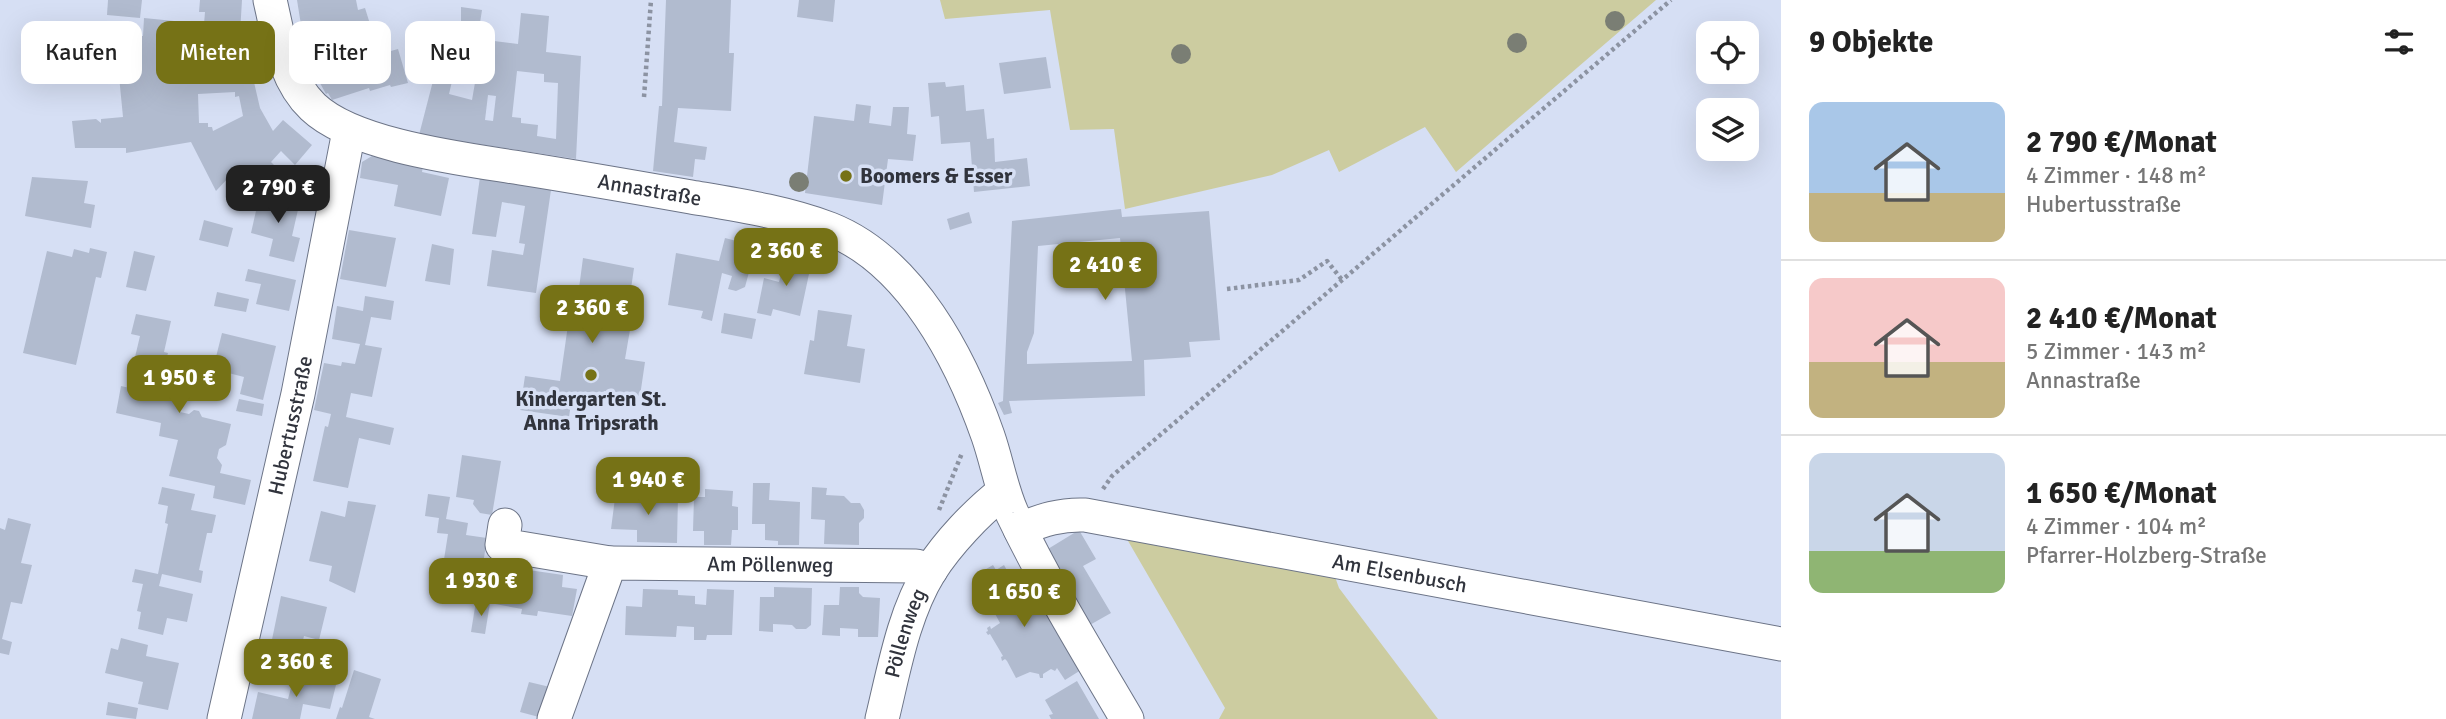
<!DOCTYPE html>
<html lang="de">
<head>
<meta charset="utf-8">
<style>
  body { margin:0; font-family:Signika,sans-serif; background:#f6f6f6; color:#222; height:100vh; display:flex; flex-direction:column; font-size:26px; white-space:nowrap }
  * { box-sizing:border-box; margin:0 }
  p { font-size:23px; color:#767676 }
  .icon { flex:none; width:38px; height:38px; fill:none; stroke:currentColor; stroke-width:2; stroke-linecap:round; stroke-linejoin:round }
  .map { position:relative; flex:1; overflow:hidden }
  .drawer { display:flex; flex-direction:column; background:#fff; width:665px }
  .drawer>* { flex:none }
  .guide { position:absolute; left:21px; top:21px; width:665px; height:63px; display:flex; gap:14px }
  .controls { position:absolute; left:1696px; top:21px; display:grid; gap:14px }
  .controls a { display:grid; place-items:center; width:63px; height:63px; border-radius:14px; background:#fff; box-shadow:0 7px 28px #0002; font-size:35px }
  .price { position:absolute; translate:-50% -60px; padding:0 16px; border-radius:14px; background:#767216; color:#fff; font-size:23px; line-height:46px; filter:drop-shadow(0 2px 4px #0008) }
  .price::after { content:''; position:absolute; left:50%; top:42px; width:21px; height:16px; margin-left:-10px; background:inherit; clip-path:polygon(0 0,100% 0,50% 100%) }
  .price.active { background:#222; color:#fff }
  ul { padding:0; list-style:none }
  li { display:flex; align-items:center; gap:21px; height:175px; padding:0 28px }
  li+li { border-top:2px solid #e0e0e0 }
  li span { display:grid; place-items:center; flex:none; width:196px; height:140px; border-radius:14px; color:#555 }
  li>.icon { margin-inline-start:auto }
  span .icon { width:84px; height:84px; fill:#fffc; stroke-width:1 }
  li b { font-size:30px }
  h2 { display:flex; justify-content:space-between; align-items:center; height:84px; padding:0 28px; font-size:30px }
  .chip { padding:0 24px; border-radius:14px; background:#fff; box-shadow:0 7px 28px #0002; font-size:24px; line-height:63px }
  .chip.active { background:#767216; color:#fff }
  main { display:flex; flex:1; min-height:0 }
  .map>svg:first-child { display:block }
</style>
</head>
<body>
<main>
<div class="map">
<svg width="1781" height="719" viewBox="0 0 1781 719">
  <rect width="100%" height="100%" fill="#d6dff4"/>
  <g fill="#cccca0">
    <polygon points="940,0 1656,0 1456,172 1425,127 1339,172 1329,150 1272,175 1125,209 1114,129 1070,130 1050,10 945,19"/>
    <polygon points="1124,534 1334,574 1339,588 1438,719 1219,719 1225,708"/>
  </g>
  <g fill="#b1bbcf" fill-rule="evenodd">
    <polygon points="108,0 142,0 140,18 107,15"/>
    <path d="M200,0H242L238,66L250,65L260,108L273,131L283,120L312,145L295,165L281,151L271,162L279,170L268,182L259,174L244,190L230,176L216,191L191,142L126,153V148H75L72,121L96,119L101,123V119L123,117L119,76L123,35L143,36L144,18L204,24L205,12H199ZM162,39L220,45L219,67L174,71V66H169V54H161ZM235,92V97L239,96L243,116L213,131L212,127H208V123H199L198,94Z"/>
    <polygon points="297,0 356,0 358,10 365,8 370,24 329,36 325,40 334,67 398,49 408,83 391,87 390,85 370,91 369,88 332,100 328,93 326,94 315,74 301,25"/>
    <polygon points="666,0 731,0 729,53 734,53 731,111 678,108 674,142 707,147 705,160 695,159 693,177 653,171 659,106 662,106"/>
    <polygon points="799,0 835,0 833,22 797,17"/>
    <polygon points="461,7 482,10 480,23 461,23"/>
    <path d="M521,13L549,16L546,52L581,56L576,159L419,135L441,50L484,57L486,40L518,44ZM517,71L544,74V82L558,83L556,139L537,136L538,125L521,123V118L512,117ZM454,73L476,77L472,100L449,94ZM488,95L496,96L493,121L485,120Z"/>
    <polygon points="1046,57 1051,88 1004,94 999,63"/>
    <polygon points="945,82 946,87 964,85 966,111 984,109 987,139 994,138 995,162 1027,158 1030,186 974,192 970,142 941,144 939,116 931,117 928,83"/>
    <polygon points="856,104 871,106 869,123 891,126 893,107 909,107 907,134 916,135 913,161 888,159 882,205 805,193 814,116 854,121"/>
    <polygon points="372,156 423,166 422,172 449,178 441,216 394,206 398,185 360,178 362,162"/>
    <polygon points="32,177 88,181 84,203 95,205 91,228 25,216"/>
    <polygon points="480,177 551,190 536,293 487,286 492,250 523,255 525,244 519,243 525,206 502,202 496,237 472,234"/>
    <polygon points="260,193 300,201 292,236 300,238 294,262 269,256 273,239 251,233"/>
    <path d="M1121,209L1122,217L1209,211L1220,340L1189,342L1191,357L1144,360L1145,396L1009,401L1012,413L1004,415L998,403L1003,401L1012,221ZM1120,238L1132,361L1027,364V352L1034,333L1038,246Z"/>
    <polygon points="969,212 972,223 950,230 947,219"/>
    <polygon points="204,220 233,228 228,247 199,240"/>
    <polygon points="349,230 396,238 386,287 340,279"/>
    <polygon points="725,238 756,246 745,287 736,291 728,289 732,276 722,273 712,321 701,318 703,311 668,305 676,253 719,261"/>
    <polygon points="432,244 454,249 450,285 425,281"/>
    <polygon points="90,248 107,252 101,278 96,277 76,365 23,353 47,251 72,257 74,249 89,253"/>
    <polygon points="134,251 155,256 146,291 126,287"/>
    <polygon points="786,254 812,260 800,316 773,309 771,316 757,313 764,278 779,282"/>
    <polygon points="583,258 634,268 626,323 631,324 625,359 645,362 640,396 604,391 603,400 572,396 569,417 520,410 525,376 560,381 568,325 574,326"/>
    <polygon points="248,269 296,280 289,311 256,304 261,284 245,281"/>
    <polygon points="217,292 249,299 246,312 214,306"/>
    <polygon points="365,296 394,301 391,320 371,317 365,345 382,348 372,397 351,393 346,417 394,428 390,445 359,438 348,488 313,481 325,426 328,427 331,414 314,410 324,363 341,366 342,362 355,364 360,344 332,339 337,306 363,311"/>
    <polygon points="818,310 852,315 847,346 865,349 860,383 804,374 810,340 814,341"/>
    <polygon points="724,313 756,319 752,339 721,333"/>
    <polygon points="136,314 171,321 164,352 168,353 165,364 194,371 190,383 193,384 192,389 189,388 187,400 183,399 180,412 189,414 194,410 199,411 202,417 231,424 226,445 219,449 217,458 222,465 220,473 251,480 245,505 213,498 215,486 169,476 178,440 159,436 161,423 116,413 121,386 164,396 167,383 131,374 140,336 131,334"/>
    <polygon points="222,333 276,346 263,400 240,394 244,377 213,369"/>
    <polygon points="239,399 264,404 262,416 236,411"/>
    <polygon points="462,455 501,461 492,515 480,513 473,504 474,500 456,497"/>
    <polygon points="618,475 622,476 618,500 650,501 651,495 678,496 677,543 637,542 637,530 611,529"/>
    <polygon points="753,483 770,483 769,500 800,502 799,545 778,545 778,541 765,540 765,524 752,524"/>
    <polygon points="162,487 195,494 191,510 216,515 212,533 207,533 199,570 203,571 201,583 162,574 159,586 193,594 187,622 167,618 163,635 138,629 141,612 137,611 143,584 132,582 135,569 158,574 168,524 165,523 168,506 158,504"/>
    <polygon points="812,487 827,488 826,495 844,496 851,503 860,503 864,510 864,518 859,523 859,545 824,544 825,520 811,519"/>
    <polygon points="705,489 733,491 732,506 738,507 738,530 732,530 731,545 704,545 704,531 693,531 694,497 705,497"/>
    <polygon points="428,494 450,497 446,519 468,523 466,535 487,538 478,597 460,594 453,600 448,593 439,591 448,534 437,533 439,518 425,516"/>
    <polygon points="348,501 376,505 355,593 329,581 332,566 309,561 321,511 345,517"/>
    <polygon points="8,518 31,524 21,563 32,565 22,604 11,602 2,639 12,642 9,655 0,653 0,528 5,530"/>
    <polygon points="1079,530 1096,559 1083,566 1111,613 1088,626 1043,552"/>
    <polygon points="993,565 996,570 1004,565 1009,574 1013,572 1015,576 1011,578 1019,591 1022,589 1024,592 1020,594 1028,607 1037,602 1036,599 1039,598 1081,670 1065,680 1057,668 1055,671 1051,669 1043,674 1043,678 1040,678 1039,674 1030,672 1016,678 1007,661 1005,659 1002,661 1001,657 1003,656 990,634 988,635 986,632 988,631 987,628 990,626 991,629 1000,623 993,610 989,612 987,609 990,607 983,594 980,596 978,593 981,590 976,582 984,577 981,572"/>
    <polygon points="508,567 563,575 562,587 577,589 572,616 538,611 537,616 521,614 522,609 490,603 495,573 507,575"/>
    <polygon points="774,587 812,588 811,625 806,629 796,629 792,625 773,624 773,632 759,631 760,597 774,597"/>
    <polygon points="840,587 859,587 859,593 863,597 880,598 878,637 858,637 858,629 840,628 840,636 822,635 824,605 839,605"/>
    <polygon points="643,589 678,590 678,595 695,596 695,604 706,605 707,589 734,590 732,635 707,635 706,640 694,640 694,627 677,626 676,637 625,635 626,606 642,607"/>
    <polygon points="281,596 327,607 319,640 304,636 298,661 269,654"/>
    <polygon points="476,601 490,603 485,634 471,632"/>
    <polygon points="121,638 148,645 146,656 179,663 168,710 138,704 143,682 105,673 111,648 118,650"/>
    <polygon points="354,670 381,679 369,717 375,719 336,719 340,707 342,708"/>
    <polygon points="295,673 337,681 330,709 303,704 300,719 252,719 258,692 288,699"/>
    <polygon points="1077,681 1099,719 1051,719 1049,715 1053,714 1045,700"/>
    <polygon points="529,682 550,687 539,717 520,712"/>
    <polygon points="108,702 138,708 136,719 106,715"/>
  </g>
  <g fill="none" stroke-linecap="round" stroke-linejoin="round">
    <defs>
      <g id="minor">
        <path id="s1" d="M270,0C279,39 284,79 313,107C354,146 464,159 520,168C577,177 634,187 691,197C738,205 785,212 830,229C911,261 961,359 988,436C997,462 1001,488 1012,513C1046,584 1087,651 1127,719"/>
        <polyline points="505,525 502,545 610,563"/>
        <path id="s2" d="M1020,529C1043,520 1060,514 1085,515L1781,644"/>
        <path id="s3" d="M224,719L298,394L349,131"/>
        <path id="s4" d="M554,719L610,563L916,566L931,570"/>
        <path id="s5" d="M882,719C894,670 903,615 930,571C948,543 977,512 1003,492"/>
      </g>
    </defs>
    <use href="#minor" stroke="#6c7487" stroke-width="35"/>
    <g stroke="#8c93a2" stroke-width="4.5" stroke-dasharray="3.5 3.5" stroke-linecap="butt">
      <polyline points="644,97 651,0"/>
      <polyline points="1227,289 1299,280 1327,261 1343,281"/>
      <polyline points="1103,489 1112,476 1671,0"/>
      <polyline points="939,510 962,453"/>
    </g>
    <use href="#minor" stroke="#fff" stroke-width="33"/>
  </g>
  <g fill="#7a7e74">
    <circle cx="1615" cy="21" r="10"/>
    <circle cx="1517" cy="43" r="10"/>
    <circle cx="1181" cy="54" r="10"/>
    <circle cx="799" cy="182" r="10"/>
  </g>
  <g fill="#767216" stroke="#d6dff4" stroke-width="2.5">
    <circle cx="846" cy="176" r="7"/>
    <circle cx="591" cy="375" r="7"/>
  </g>
  <g text-anchor="middle" stroke-width="7" stroke-linejoin="round" paint-order="stroke">
    <g font-size="21" font-weight="bold" fill="#31343d" stroke="#d6dff4" text-anchor="start">
      <text x="860" y="183">Boomers &amp; Esser</text>
      <text x="591" y="406" text-anchor="middle">Kindergarten St.<tspan x="591" dy="24">Anna Tripsrath</tspan></text>
    </g>
    <g font-size="21" fill="#31343d" stroke="#d6dff4">
      <text dy="7" stroke="none"><textPath href="#s1" startOffset="467">Annastraße</textPath></text>
      <text dy="7" stroke="none"><textPath href="#s3" startOffset="301">Hubertusstraße</textPath></text>
      <text dy="7" stroke="none"><textPath href="#s4" startOffset="326">Am Pöllenweg</textPath></text>
      <text dy="7" stroke="none"><textPath href="#s2" startOffset="387">Am Elsenbusch</textPath></text>
      <text dy="7" stroke="none"><textPath href="#s5" startOffset="89">Pöllenweg</textPath></text>
    </g>
  </g>
</svg>
<div class="controls">
<a><svg class="icon" aria-label="locate" viewBox="0 0 24 24"><circle cx="12" cy="12" r="6"/><path d="M12 2v4M12 18v4M2 12h4M18 12h4"/></svg></a>
<a><svg class="icon" aria-label="layers" viewBox="0 0 24 24"><path d="M12 4l9 5-9 5-9-5zM3 14l9 5 9-5"/></svg></a>
</div>
<b class="price active" style="left:278px;top:225px">2 790 €</b>
<b class="price" style="left:786px;top:288px">2 360 €</b>
<b class="price" style="left:1105px;top:302px">2 410 €</b>
<b class="price" style="left:592px;top:345px">2 360 €</b>
<b class="price" style="left:179px;top:415px">1 950 €</b>
<b class="price" style="left:648px;top:517px">1 940 €</b>
<b class="price" style="left:481px;top:618px">1 930 €</b>
<b class="price" style="left:1024px;top:629px">1 650 €</b>
<b class="price" style="left:296px;top:699px">2 360 €</b>
<div class="guide">
<a class="chip">Kaufen</a>
<a class="chip active">Mieten</a>
<a class="chip">Filter</a>
<a class="chip">Neu</a>
</div>
</div>
<section class="drawer">
<h2>9 Objekte<svg class="icon" aria-label="filters" viewBox="0 0 24 24"><path d="M4 7h16M4 17h16"/><circle cx="9" cy="7" r="2"/><circle cx="15" cy="17" r="2"/></svg></h2>
<ul>
<li><span style="background:linear-gradient(#a9c7e8 65%,#c2b280 0)"><svg class="icon" aria-label="home" viewBox="0 0 24 24"><path d="M3 11l9-7 9 7M6 9v11h12V9"/></svg></span><div><b>2 790 €/Monat</b><p>4 Zimmer · 148 m²</p><p>Hubertusstraße</p></div></li>
<li><span style="background:linear-gradient(#f6c9c9 60%,#c2b280 0)"><svg class="icon" aria-label="home" viewBox="0 0 24 24"><path d="M3 11l9-7 9 7M6 9v11h12V9"/></svg></span><div><b>2 410 €/Monat</b><p>5 Zimmer · 143 m²</p><p>Annastraße</p></div></li>
<li><span style="background:linear-gradient(#c9d6e8 70%,#8fb573 0)"><svg class="icon" aria-label="home" viewBox="0 0 24 24"><path d="M3 11l9-7 9 7M6 9v11h12V9"/></svg></span><div><b>1 650 €/Monat</b><p>4 Zimmer · 104 m²</p><p>Pfarrer-Holzberg-Straße</p></div></li>
</ul>
</section>
</main>
</body>
</html>
